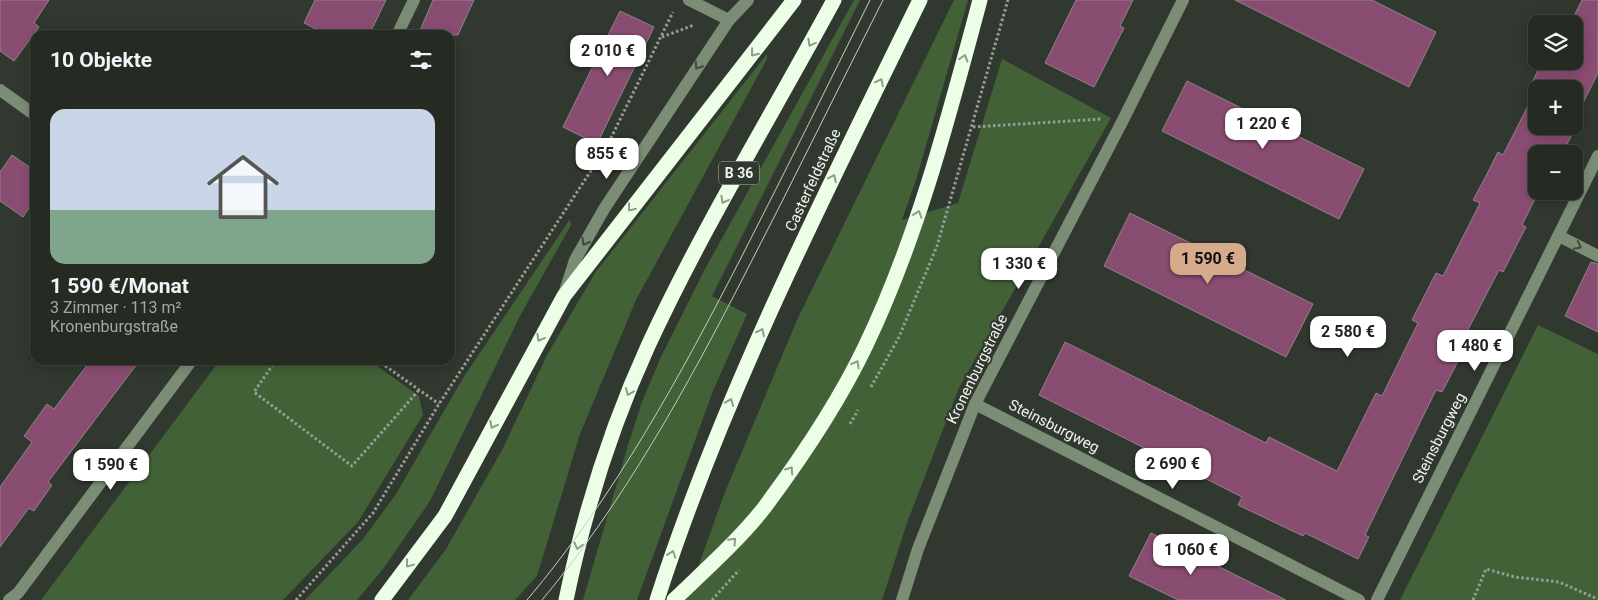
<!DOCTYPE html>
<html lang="de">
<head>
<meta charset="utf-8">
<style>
  body { margin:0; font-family:Roboto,sans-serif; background:#313630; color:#f1f3f6; height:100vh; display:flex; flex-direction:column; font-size:19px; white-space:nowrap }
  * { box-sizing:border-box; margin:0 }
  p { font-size:16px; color:#a3a7a6 }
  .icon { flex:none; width:28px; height:28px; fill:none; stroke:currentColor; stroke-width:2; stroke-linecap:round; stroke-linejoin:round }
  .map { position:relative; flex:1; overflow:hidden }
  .details { position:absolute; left:30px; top:30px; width:425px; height:335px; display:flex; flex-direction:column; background:#252a23; border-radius:15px; box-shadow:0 2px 12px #0003,0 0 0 1px #424641 }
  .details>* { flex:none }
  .fabs { position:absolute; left:1528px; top:15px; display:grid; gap:10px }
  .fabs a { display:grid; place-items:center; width:55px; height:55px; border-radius:10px; background:#252a23; box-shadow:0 2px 12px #0003,0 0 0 1px #424641; font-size:25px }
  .price { position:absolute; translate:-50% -42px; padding:0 11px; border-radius:10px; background:#fff; color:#222; font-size:16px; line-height:32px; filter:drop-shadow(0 1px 2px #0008) }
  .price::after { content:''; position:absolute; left:50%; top:30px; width:15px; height:11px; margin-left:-8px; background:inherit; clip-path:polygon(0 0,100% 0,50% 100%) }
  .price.on { background:#d6ab8b; color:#111 }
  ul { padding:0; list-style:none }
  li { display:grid; align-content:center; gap:10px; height:265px; padding:0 20px }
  li span { display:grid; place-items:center; height:155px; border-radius:15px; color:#555 }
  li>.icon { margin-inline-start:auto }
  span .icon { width:90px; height:90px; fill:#fffc; stroke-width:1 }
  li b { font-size:21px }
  h2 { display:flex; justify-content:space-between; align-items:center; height:60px; padding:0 20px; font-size:21px }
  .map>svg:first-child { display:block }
</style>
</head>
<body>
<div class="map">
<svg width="1598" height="600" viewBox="0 0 1598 600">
  <rect width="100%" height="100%" fill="#31382f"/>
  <g fill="#426137">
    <polygon points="854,0 860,0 712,296 747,314 713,391 637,600 583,600 628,445 642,402 660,359 705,269"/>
    <polygon points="954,0 968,0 917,177 902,220 958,203 1002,59 1111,118 959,388 908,520 882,600 686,600 725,492 797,320"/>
    <polygon points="767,54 767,59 636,300 580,434 537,576 515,600 408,600 446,549 502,450 547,355 595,273"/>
    <polygon points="570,219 571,225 520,316 430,501 383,569 357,600 305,600 363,539 396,494 463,378"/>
    <polygon points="1538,325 1598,354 1598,600 1400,600"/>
    <polygon points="220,360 369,360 419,396 423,415 358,522 283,600 41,600"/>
  </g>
  <g fill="#8a4d72" stroke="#8f8289">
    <polygon points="0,0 49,0 34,23 39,27 14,61 0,51"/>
    <polygon points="315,0 386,0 369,35 328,35 304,23"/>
    <polygon points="433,0 474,0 458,35 418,35"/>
    <polygon points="1076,0 1133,0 1120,26 1124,28 1094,87 1045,63"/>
    <polygon points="1235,0 1372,0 1436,32 1409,87"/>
    <polygon points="1582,0 1598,0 1598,73 1580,109 1584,111 1562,154 1536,154 1536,191 1539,191 1522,225 1526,227 1503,272 1499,270 1460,345 1465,348 1442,392 1436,390 1365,535 1369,537 1358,559 1305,533 1303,536 1238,505 1242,497 1039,395 1065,342 1266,443 1269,437 1337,471 1376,393 1382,396 1418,323 1412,320 1436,273 1443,276 1469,225 1480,203 1473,200 1486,176 1498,152 1503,155 1536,90 1536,126 1574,126 1574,89 1537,89 1538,87 1531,84 1543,61 1574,61 1574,24 1570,24"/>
    <polygon points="620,11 654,27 597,144 563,127"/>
    <polygon points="1187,81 1364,169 1339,219 1162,131"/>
    <polygon points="12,155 35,171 35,199 23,217 0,201 0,172"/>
    <polygon points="1130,213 1313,304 1286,357 1104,266"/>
    <polygon points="1591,262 1598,264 1598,332 1565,316"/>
    <polygon points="91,360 140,360 48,482 52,485 34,511 29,508 0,547 0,487 32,442 24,436 47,404 54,409"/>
    <polygon points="1151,533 1286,600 1178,600 1129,576"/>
  </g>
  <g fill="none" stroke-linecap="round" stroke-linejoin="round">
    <g stroke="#979d96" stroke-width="3" stroke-dasharray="2.5 2.5" stroke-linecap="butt">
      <polyline points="662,37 694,25"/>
      <polyline points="973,127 1102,119"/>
      <polyline points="276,360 254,392 352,466 419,390"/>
      <polyline points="377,360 439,404"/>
      <polyline points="871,387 899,337 937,246 1008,0"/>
      <polyline points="850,424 858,410"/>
      <polyline points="296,600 373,513 439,404 607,146 673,12"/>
      <polyline points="712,600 739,570"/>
      <polyline points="1473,600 1486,569 1515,577 1559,582 1598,599"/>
    </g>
    <g stroke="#7b8d74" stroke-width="12">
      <polyline points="689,0 729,20"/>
      <polyline points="397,35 414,0"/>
      <polyline points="0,90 35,115"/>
      <polyline points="1559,236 1598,256"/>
      <polyline points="565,291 575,260 604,209 729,20 748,0"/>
      <polyline points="975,404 1359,600"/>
      <polyline points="9,600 18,593 192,360"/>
      <polyline points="902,600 918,549 975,404 1122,122 1183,0"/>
      <polyline points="1377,600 1598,156"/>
    </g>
    <g stroke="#ecffe6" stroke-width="15">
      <polyline points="382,600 445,516 564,296 794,0"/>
      <path d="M566,600C584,513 611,427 648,346C703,227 772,115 834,0"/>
      <path d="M657,600C724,392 824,196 920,0"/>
      <path d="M674,600C703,572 739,540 764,508C802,457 839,402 866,345C918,236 949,116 980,0"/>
    </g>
    <g stroke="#c6ccc5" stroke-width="1">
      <path d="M527,600C615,496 681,375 743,254C786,170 828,85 870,0"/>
      <path d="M542,600C624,502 687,387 745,274C792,183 837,91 883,0"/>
    </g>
  </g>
  <defs><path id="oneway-chevron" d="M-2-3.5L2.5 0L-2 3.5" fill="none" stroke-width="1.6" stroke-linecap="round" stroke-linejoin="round" transform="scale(1.25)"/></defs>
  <g stroke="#8e9c8a">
    <use href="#oneway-chevron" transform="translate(811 43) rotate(119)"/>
    <use href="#oneway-chevron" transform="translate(754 53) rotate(128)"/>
    <use href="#oneway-chevron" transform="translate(964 58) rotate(-74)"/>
    <use href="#oneway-chevron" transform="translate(880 82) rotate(-64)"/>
    <use href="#oneway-chevron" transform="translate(833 178) rotate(-64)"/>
    <use href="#oneway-chevron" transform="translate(724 200) rotate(119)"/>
    <use href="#oneway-chevron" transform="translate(631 208) rotate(128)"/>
    <use href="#oneway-chevron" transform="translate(918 214) rotate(-71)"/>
    <use href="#oneway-chevron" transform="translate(761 332) rotate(-65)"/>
    <use href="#oneway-chevron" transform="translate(540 338) rotate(119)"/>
    <use href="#oneway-chevron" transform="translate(856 364) rotate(-61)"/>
    <use href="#oneway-chevron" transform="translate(629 392) rotate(112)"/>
    <use href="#oneway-chevron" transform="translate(730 402) rotate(-68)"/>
    <use href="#oneway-chevron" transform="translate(493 425) rotate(118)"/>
    <use href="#oneway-chevron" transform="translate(790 470) rotate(-55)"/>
    <use href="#oneway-chevron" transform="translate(733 541) rotate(-47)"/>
    <use href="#oneway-chevron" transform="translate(578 546) rotate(105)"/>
    <use href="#oneway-chevron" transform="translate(672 554) rotate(-71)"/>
    <use href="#oneway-chevron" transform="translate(409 564) rotate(127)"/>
  </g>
  <g stroke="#40493d">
    <use href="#oneway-chevron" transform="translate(698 66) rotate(123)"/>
    <use href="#oneway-chevron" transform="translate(585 242) rotate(120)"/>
    <use href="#oneway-chevron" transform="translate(1578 246) rotate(27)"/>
  </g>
  <g text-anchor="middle" stroke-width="4" stroke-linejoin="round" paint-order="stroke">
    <rect fill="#31382f" stroke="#b5bbb4" stroke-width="1" x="719" y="161.5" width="40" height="23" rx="4"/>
    <g font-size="14" font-weight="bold" fill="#eef3ed">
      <text x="739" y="178">B 36</text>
    </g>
    <g font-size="15" fill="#eef3ed" stroke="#31382f">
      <text transform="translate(813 180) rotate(-65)" y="5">Casterfeldstraße</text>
      <text transform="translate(977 369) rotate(-64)" y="5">Kronenburgstraße</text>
      <text transform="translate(1054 426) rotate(27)" y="5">Steinsburgweg</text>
      <text transform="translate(1439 438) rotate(-63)" y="5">Steinsburgweg</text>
    </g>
  </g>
</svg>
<div class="fabs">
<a><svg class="icon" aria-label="layers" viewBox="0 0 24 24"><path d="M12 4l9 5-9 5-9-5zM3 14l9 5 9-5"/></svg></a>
<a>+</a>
<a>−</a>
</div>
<b class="price" style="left:608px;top:77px">2 010 €</b>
<b class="price" style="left:1263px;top:150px">1 220 €</b>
<b class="price" style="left:607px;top:180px">855 €</b>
<b class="price on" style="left:1208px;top:285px">1 590 €</b>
<b class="price" style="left:1019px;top:290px">1 330 €</b>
<b class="price" style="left:1348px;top:358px">2 580 €</b>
<b class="price" style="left:1475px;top:372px">1 480 €</b>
<b class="price" style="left:1173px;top:490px">2 690 €</b>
<b class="price" style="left:111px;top:491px">1 590 €</b>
<b class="price" style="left:1191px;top:576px">1 060 €</b>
<section class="details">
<h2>10 Objekte<svg class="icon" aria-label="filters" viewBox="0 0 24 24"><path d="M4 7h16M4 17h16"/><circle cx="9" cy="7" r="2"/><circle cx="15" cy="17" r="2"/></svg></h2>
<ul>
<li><span style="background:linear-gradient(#c9d6e8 65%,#7fa58c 0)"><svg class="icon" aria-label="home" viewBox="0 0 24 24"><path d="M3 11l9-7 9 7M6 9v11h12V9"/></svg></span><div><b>1 590 €/Monat</b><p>3 Zimmer · 113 m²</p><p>Kronenburgstraße</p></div></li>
</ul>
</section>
</div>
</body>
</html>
